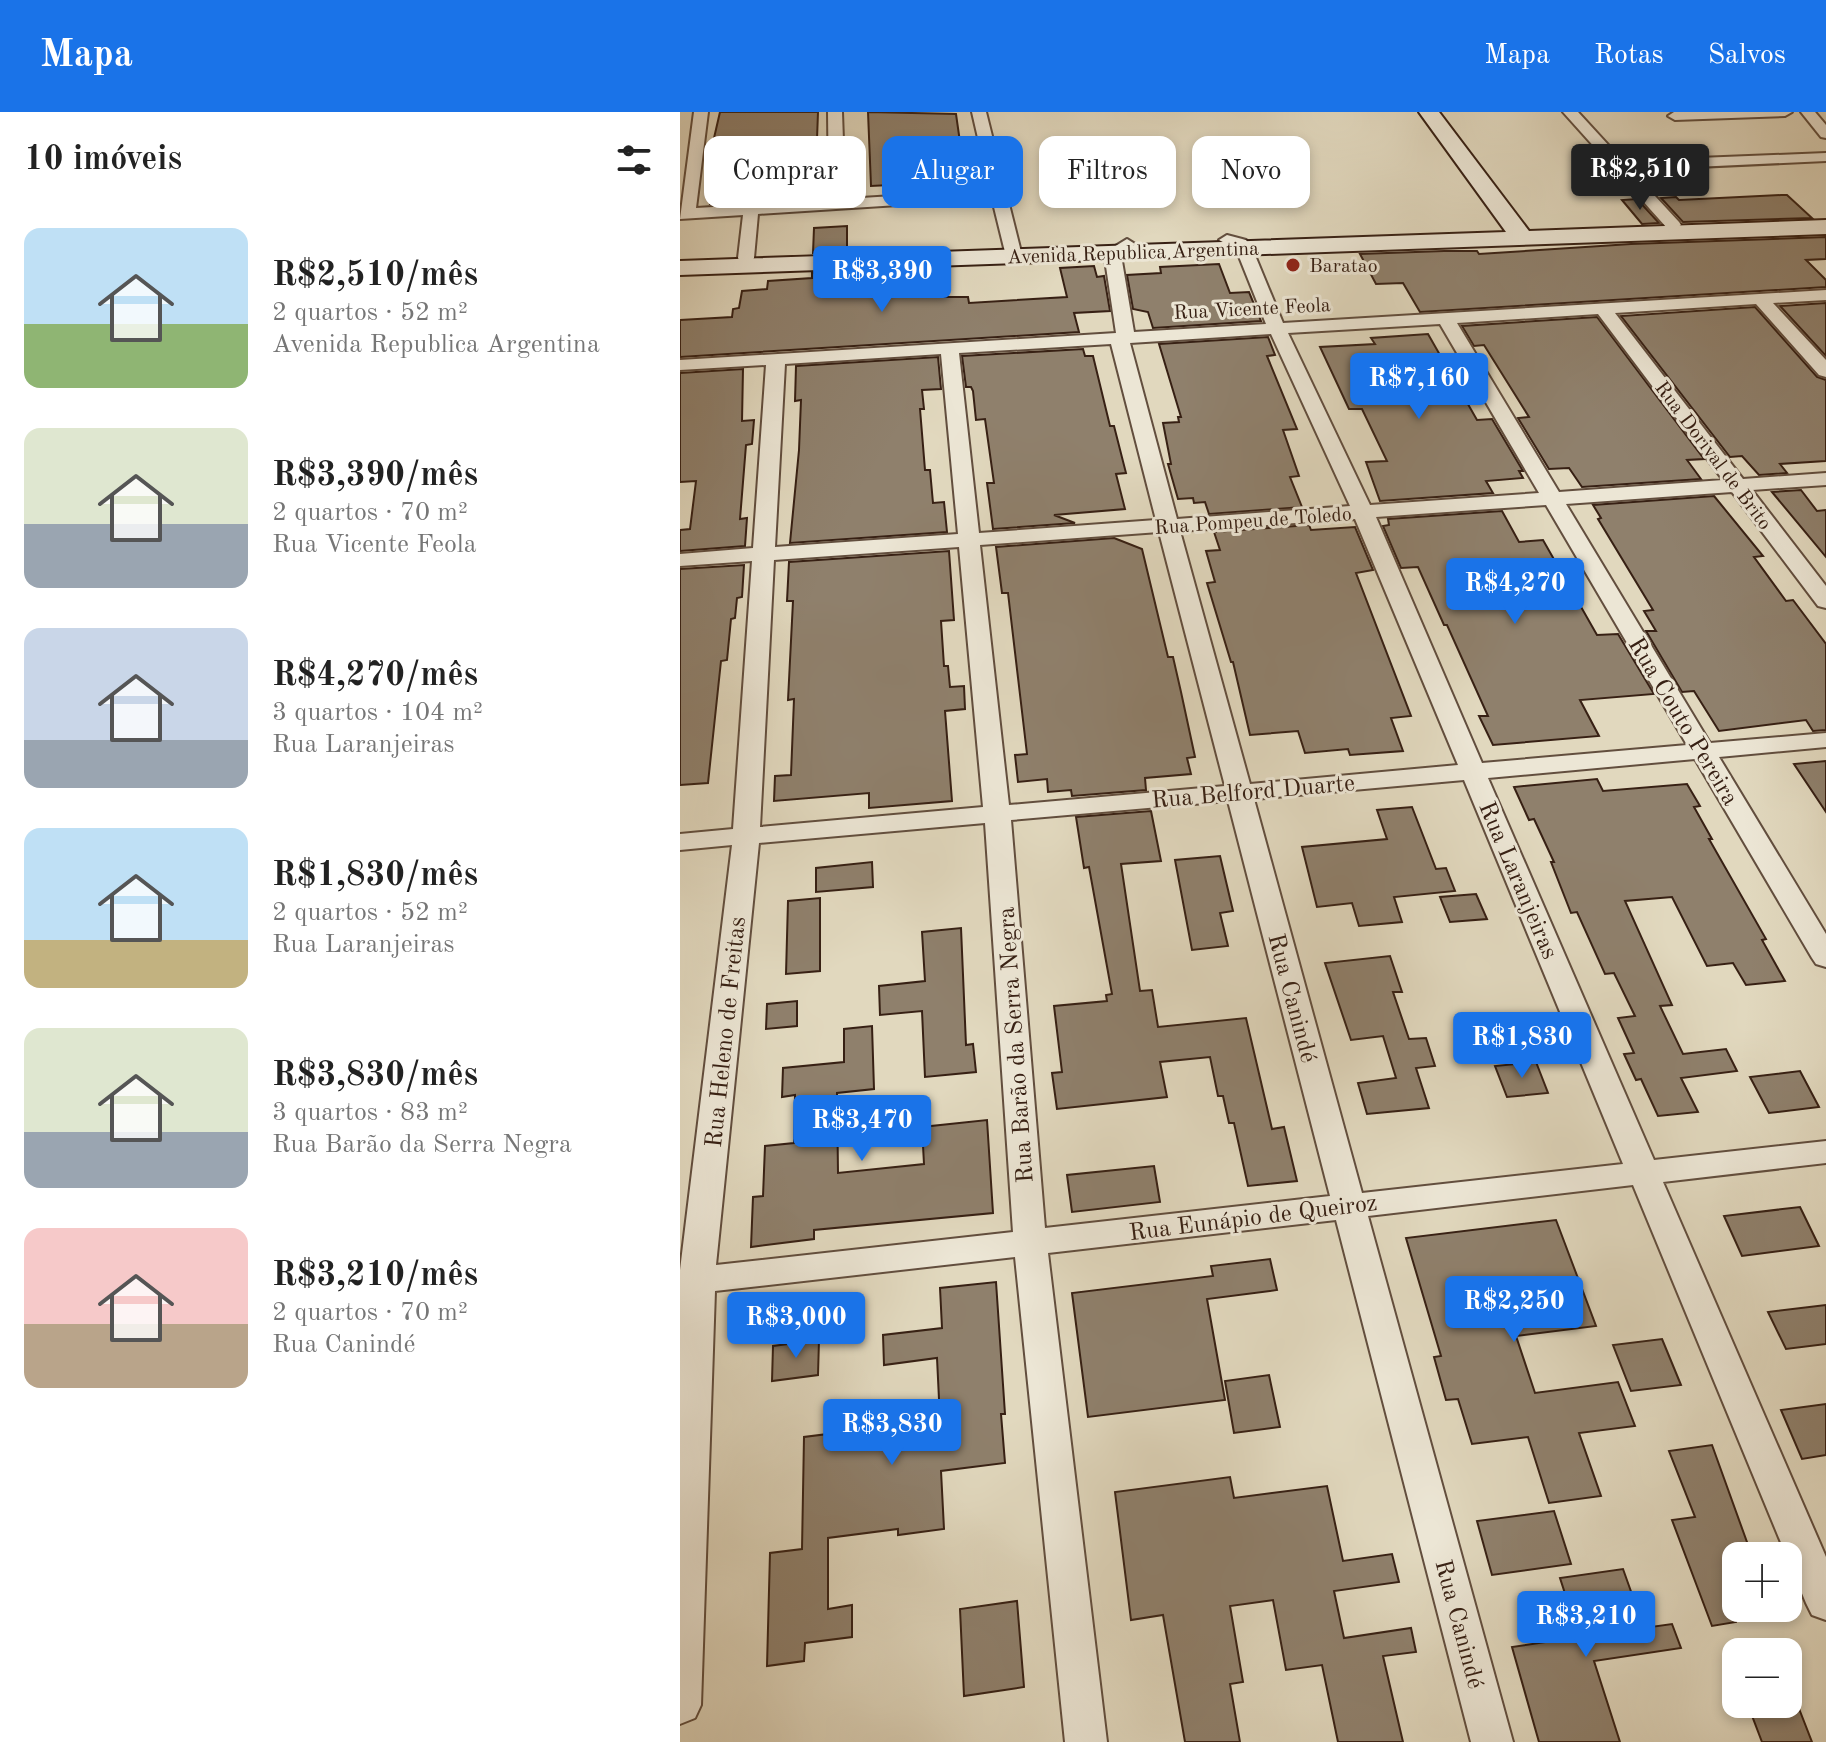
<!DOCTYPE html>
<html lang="pt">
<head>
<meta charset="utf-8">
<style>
  body { margin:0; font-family:"Old Standard TT",serif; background:#f2f2f2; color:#222; height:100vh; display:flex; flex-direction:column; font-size:30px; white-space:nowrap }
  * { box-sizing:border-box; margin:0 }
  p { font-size:26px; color:#767676 }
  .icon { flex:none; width:44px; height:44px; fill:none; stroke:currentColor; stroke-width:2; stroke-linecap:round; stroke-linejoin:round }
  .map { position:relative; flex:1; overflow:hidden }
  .side { display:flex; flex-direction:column; background:#fff; width:680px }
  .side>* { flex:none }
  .top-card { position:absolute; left:24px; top:24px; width:760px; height:72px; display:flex; gap:16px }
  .buttons { position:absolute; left:1042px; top:1430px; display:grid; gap:16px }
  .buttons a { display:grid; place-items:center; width:80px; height:80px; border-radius:16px; background:#fff; box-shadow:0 4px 12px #0003; font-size:40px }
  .price { position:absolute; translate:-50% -68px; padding:0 18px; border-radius:8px; background:#1a73e8; color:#fff; font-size:26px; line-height:52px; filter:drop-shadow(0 2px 4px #0008) }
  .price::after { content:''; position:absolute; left:50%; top:48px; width:24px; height:18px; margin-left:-12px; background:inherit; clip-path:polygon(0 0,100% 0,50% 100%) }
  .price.selected { background:#222; color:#fff }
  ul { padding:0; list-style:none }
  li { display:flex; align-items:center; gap:24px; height:200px; padding:0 24px }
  li span { display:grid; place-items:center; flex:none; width:224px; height:160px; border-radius:16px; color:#555 }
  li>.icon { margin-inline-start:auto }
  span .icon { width:96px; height:96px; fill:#fffc; stroke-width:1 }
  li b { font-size:34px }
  h2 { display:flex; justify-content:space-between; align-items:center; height:96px; padding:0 24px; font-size:34px }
  .tag { padding:0 28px; border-radius:16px; background:#fff; box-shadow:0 4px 12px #0003; font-size:28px; line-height:72px }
  .tag.selected { background:#1a73e8; color:#fff }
  header { display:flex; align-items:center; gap:48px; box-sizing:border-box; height:112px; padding:0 40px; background:#1a73e8; color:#fff }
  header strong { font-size:38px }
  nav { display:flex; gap:44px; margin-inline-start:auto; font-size:28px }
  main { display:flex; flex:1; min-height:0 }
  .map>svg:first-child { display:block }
</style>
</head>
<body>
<header>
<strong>Mapa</strong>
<nav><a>Mapa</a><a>Rotas</a><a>Salvos</a></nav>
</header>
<main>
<section class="side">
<h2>10 imóveis<svg class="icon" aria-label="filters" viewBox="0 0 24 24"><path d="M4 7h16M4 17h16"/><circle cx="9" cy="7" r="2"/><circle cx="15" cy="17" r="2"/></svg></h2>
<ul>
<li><span style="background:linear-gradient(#bfe0f5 60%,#8fb573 0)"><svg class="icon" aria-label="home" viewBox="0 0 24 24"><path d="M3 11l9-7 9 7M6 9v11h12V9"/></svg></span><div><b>R$2,510/mês</b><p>2 quartos · 52 m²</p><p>Avenida Republica Argentina</p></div></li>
<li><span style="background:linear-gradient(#dfe7d0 60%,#9aa5b1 0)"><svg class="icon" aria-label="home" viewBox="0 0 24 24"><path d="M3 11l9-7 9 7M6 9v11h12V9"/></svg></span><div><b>R$3,390/mês</b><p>2 quartos · 70 m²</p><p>Rua Vicente Feola</p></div></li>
<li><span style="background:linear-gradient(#c9d6e8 70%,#9aa5b1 0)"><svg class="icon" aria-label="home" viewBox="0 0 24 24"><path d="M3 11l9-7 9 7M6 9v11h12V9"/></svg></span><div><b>R$4,270/mês</b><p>3 quartos · 104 m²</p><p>Rua Laranjeiras</p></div></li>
<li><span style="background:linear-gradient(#bfe0f5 70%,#c2b280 0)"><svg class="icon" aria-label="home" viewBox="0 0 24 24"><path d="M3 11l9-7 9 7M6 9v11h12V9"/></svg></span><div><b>R$1,830/mês</b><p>2 quartos · 52 m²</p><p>Rua Laranjeiras</p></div></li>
<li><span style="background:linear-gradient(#dfe7d0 65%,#9aa5b1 0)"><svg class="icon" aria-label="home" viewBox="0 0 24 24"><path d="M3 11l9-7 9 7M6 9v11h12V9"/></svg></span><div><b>R$3,830/mês</b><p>3 quartos · 83 m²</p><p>Rua Barão da Serra Negra</p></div></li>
<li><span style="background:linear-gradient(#f6c9c9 60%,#b9a48a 0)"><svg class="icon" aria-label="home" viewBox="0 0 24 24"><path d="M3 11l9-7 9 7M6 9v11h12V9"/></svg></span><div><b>R$3,210/mês</b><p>2 quartos · 70 m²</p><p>Rua Canindé</p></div></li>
</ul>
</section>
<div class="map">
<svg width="1146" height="1630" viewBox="0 0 1146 1630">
  <rect width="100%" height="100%" fill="#e1d8be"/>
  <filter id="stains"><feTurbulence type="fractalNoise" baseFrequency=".0025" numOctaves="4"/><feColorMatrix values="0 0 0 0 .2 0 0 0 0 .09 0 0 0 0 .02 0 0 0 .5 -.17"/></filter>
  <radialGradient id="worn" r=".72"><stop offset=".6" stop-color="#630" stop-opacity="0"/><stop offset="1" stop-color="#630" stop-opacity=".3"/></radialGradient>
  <g fill="#8f806c" stroke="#372014" stroke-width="2">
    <polygon points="40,0 138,0 136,54 86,57 83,89 30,92 34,39 31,39"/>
    <polygon points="188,0 276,2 283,51 270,52 271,59 249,60 250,71 191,74"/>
    <polygon points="1101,83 1107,83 1132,106 1003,110 981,86 996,85 999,88"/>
    <polygon points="957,87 979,111 962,112 942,88"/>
    <polygon points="167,114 167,140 133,141 134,116"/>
    <polygon points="1146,125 1146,147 1126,148 1146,168 1146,175 740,200 723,171 696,172 680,142 764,139 797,139 799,142 951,132"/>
    <polygon points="539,152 550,181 569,180 581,209 473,216 468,200 453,197 447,163 481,161 480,155"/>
    <polygon points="414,154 417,165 424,164 430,199 394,201 399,220 0,245 0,208 52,205 53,197 59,196 62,179 87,177 88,169 132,166 132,161 167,160 167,164 183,163 183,166 252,162 254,185 288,185 289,191 387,185 380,156"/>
    <polygon points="1146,191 1146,244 1100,194"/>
    <polygon points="1075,195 1137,265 1146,268 1146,349 1100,352 1107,361 1079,363 1062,344 1050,345 941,204"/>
    <polygon points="917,205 1024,347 1007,348 1021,367 902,375 889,356 869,357 838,306 849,305 804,233 794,234 782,214"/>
    <polygon points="748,222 797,308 812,307 843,359 839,359 843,366 806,369 813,381 700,389 686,350 707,349 682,297 669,297 640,235 695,232 691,226"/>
    <polygon points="588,225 595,243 587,244 617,317 603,318 619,364 610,365 622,395 529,402 525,390 514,391 513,386 498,387 488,352 491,352 483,311 499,310 498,305 501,305 479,232"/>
    <polygon points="403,237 405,244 413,244 430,314 434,314 446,361 436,362 445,397 374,403 395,411 313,417 307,371 314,371 305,307 296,308 293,279 291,275 286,275 282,244"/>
    <polygon points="258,245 261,277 242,278 244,297 240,297 245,358 250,358 253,391 264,390 267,420 110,431 119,338 121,288 115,289 116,254"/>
    <polygon points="63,257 62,309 74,308 72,332 66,333 60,407 67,406 65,434 0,439 0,418 10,417 16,369 0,370 0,261"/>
    <polygon points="1121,378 1137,399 1146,398 1146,445 1092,380"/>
    <polygon points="1034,384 1083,444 1074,445 1106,489 1113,488 1146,532 1146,618 1133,619 1126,608 1039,619 1014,579 1002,580 966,519 976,519 964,499 973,498 918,407 921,406 913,393"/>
    <polygon points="822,399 839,430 863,428 917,523 938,522 974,582 900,588 919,624 813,633 799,604 808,604 767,513 764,513 738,455 721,456 703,414 709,413 708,407"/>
    <polygon points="629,413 631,418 675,415 693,458 676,461 731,604 711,606 723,639 670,643 668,637 625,641 618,619 570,623 553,550 551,550 527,471 535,470 526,439 540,438 534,420"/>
    <polygon points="434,426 462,437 488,545 493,545 501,580 515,645 507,646 511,662 465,666 466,678 392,684 391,678 368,680 367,667 338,670 335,643 347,642 328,481 322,481 316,435"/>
    <polygon points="269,439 274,508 261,509 264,554 268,554 270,575 284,574 285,597 265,599 272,689 189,696 189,681 94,689 95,664 111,663 114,587 108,588 113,489 107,489 109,450"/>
    <polygon points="64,453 62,485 57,486 55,506 51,507 47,548 41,549 28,671 0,673 0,457"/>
    <polygon points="1146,649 1146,700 1114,652"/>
    <polygon points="917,667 923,679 1007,672 1020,694 1014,695 1032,727 1029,727 1086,827 1082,828 1105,869 1066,873 1053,851 1027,854 992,785 945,789 992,893 980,894 1003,942 1046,937 1057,959 1001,966 1018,1000 978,1004 961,967 956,968 944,942 954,941 938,906 955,904 934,861 925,862 897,800 891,801 871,750 874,750 854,707 849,708 834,675"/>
    <polygon points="732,695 756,757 766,756 775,779 714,785 722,810 679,814 672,791 637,795 622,735 707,727 697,698"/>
    <polygon points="471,699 481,749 441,752 460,879 472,878 478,915 566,906 592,1017 604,1015 617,1069 568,1074 554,1011 549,1011 543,984 538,984 530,945 480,950 487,985 377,997 372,961 382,960 374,894 427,889 426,883 432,882 409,755 404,756 396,705"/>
    <polygon points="540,744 553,799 540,801 548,834 512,838 495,748"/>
    <polygon points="192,750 193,775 136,780 136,756"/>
    <polygon points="796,782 807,807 770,810 760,785"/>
    <polygon points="140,786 140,859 106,862 108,789"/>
    <polygon points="281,816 286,933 293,932 296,960 245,965 242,899 200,903 199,874 245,869 242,820"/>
    <polygon points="710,844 722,880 713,880 729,927 746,926 755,954 736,956 749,996 687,1002 678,971 716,966 703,924 671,928 645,851"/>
    <polygon points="117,889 117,914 86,917 87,892"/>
    <polygon points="192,914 194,977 157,981 158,1061 244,1052 242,1015 307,1008 313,1101 134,1118 134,1127 71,1135 73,1085 83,1084 85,1034 114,1031 115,983 102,985 103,956 164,950 164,917"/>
    <polygon points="856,950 868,981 827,985 815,954"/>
    <polygon points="1120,959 1139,995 1089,1001 1070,965"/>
    <polygon points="474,1054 480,1090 392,1100 387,1063"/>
    <polygon points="1120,1095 1139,1134 1062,1144 1044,1104"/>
    <polygon points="876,1108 916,1214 836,1224 855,1281 938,1270 955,1314 899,1321 921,1384 869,1391 848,1325 792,1332 778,1287 766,1288 754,1245 761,1244 726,1126"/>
    <polygon points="590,1147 597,1178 527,1187 545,1288 408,1305 392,1181 533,1164 531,1154"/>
    <polygon points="316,1170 325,1302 321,1302 325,1351 261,1359 264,1417 218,1423 218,1417 148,1426 148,1497 172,1493 172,1525 125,1531 124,1549 87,1554 90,1441 122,1437 124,1325 260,1308 257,1246 204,1253 203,1223 262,1216 260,1176"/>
    <polygon points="1146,1193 1146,1232 1106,1237 1088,1200"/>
    <polygon points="982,1227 1001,1273 951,1279 933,1233"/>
    <polygon points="139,1228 138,1263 92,1269 93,1234"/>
    <polygon points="589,1263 600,1315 554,1321 545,1269"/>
    <polygon points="1146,1292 1146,1343 1122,1347 1101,1298"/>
    <polygon points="1032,1333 1072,1444 1056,1444 1056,1510 1032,1514 992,1408 1015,1405 989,1339"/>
    <polygon points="550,1365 554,1386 647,1374 663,1449 712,1442 719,1470 654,1479 664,1526 731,1516 736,1540 703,1544 723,1630 658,1630 642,1553 606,1558 593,1488 550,1494 563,1570 550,1572 560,1630 505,1630 483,1503 451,1508 435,1380"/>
    <polygon points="874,1399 891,1452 812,1463 797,1409"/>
    <polygon points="943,1457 964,1516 992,1512 1001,1536 914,1549 940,1630 859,1630 832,1535 899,1525 880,1466"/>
    <polygon points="337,1489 344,1575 284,1584 280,1497"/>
    <polygon points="1118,1594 1132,1630 1082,1630 1071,1601"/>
  </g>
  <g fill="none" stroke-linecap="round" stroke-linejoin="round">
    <defs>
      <g id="minor">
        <polygon points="14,0 28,0 16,96 149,88 148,0 162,0 165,87 310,78 292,0 306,0 342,144 334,149 326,144 312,87 78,102 74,146 72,149 60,149 58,146 63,103 0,107"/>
        <polygon points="883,0 898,0 943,49 1146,41 1146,49 951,58 999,110 1001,113 993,118 987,116"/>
        <polygon points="1112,0 1105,4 995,8 988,4 994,0"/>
        <polygon points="1121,0 1135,0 1146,13 1146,26 1141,25"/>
        <path d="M547,123L566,128L572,136L603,211L1146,178V188L1093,191L1146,248V265L1139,263L1076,192L935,201L1063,367L1146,361V373L1072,378L1146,474V496L1138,494L1052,380L886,392L1030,631L1146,621V635L1039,645L1146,822V855L1136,852L1132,846L1015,647L808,666L974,1048L1146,1029V1051L983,1070L1146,1445V1508L1132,1503L1126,1491L953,1073L688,1104L833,1630H791L656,1108L368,1141L427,1630H385L335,1145L35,1179L21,1593L15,1606L0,1612V1158L52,733L0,738V722L53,717L72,449L0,454V442L73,436L86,253L0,258V248L436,221L424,141L447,127L455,132L441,143L454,220L586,212L556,137L539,128ZM918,202L1043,368L879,380L777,211ZM760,212L859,381L690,393L608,221ZM591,222L670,394L497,407L450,231ZM431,232L476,408L299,421L279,241ZM261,242L278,422L95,435L105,252ZM866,393L1007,633L802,651L696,405ZM675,407L778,653L570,672L500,419ZM479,420L545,674L329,693L300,433ZM279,435L303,695L80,715L94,448ZM784,668L943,1052L682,1081L574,687ZM548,689L650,1084L365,1116L331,708ZM305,711L333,1120L36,1153L79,731Z"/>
      </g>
      <polygon id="secondary" points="739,0 759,0 849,119 1146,108 1146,122 0,163 0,149 826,120"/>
    </defs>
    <use href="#minor" stroke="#624e3e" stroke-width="4"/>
    <use href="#secondary" stroke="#372014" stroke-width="4"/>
    <use href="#minor" fill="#ece6d5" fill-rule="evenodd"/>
    <use href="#secondary" fill="#ece6d5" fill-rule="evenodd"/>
  </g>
  <circle fill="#8f2418" stroke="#ece6d5" stroke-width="3" cx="613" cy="153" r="8"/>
  <g text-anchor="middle" stroke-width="6" stroke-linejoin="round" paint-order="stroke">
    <g font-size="20" fill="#372014" stroke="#ece6d5">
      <text transform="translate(453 140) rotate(-2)" y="7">Avenida Republica Argentina</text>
      <text transform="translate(572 196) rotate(-3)" y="7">Rua Vicente Feola</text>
      <text transform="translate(1034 343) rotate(53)" y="7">Rua Dorival de Brito</text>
      <text transform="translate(573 408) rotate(-4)" y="7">Rua Pompeu de Toledo</text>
    </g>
    <g font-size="20" fill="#372014" stroke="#ece6d5" text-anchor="start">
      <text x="629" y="160">Baratao</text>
    </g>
    <g font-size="24" fill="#372014" stroke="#ece6d5">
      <text transform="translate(1004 609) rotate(59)" y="8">Rua Couto Pereira</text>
      <text transform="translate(573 679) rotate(-5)" y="8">Rua Belford Duarte</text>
      <text transform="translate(839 768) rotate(67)" y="8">Rua Laranjeiras</text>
      <text transform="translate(613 886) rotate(75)" y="8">Rua Canindé</text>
      <text transform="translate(45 920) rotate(-84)" y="8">Rua Heleno de Freitas</text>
      <text transform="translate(335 933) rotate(-94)" y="8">Rua Barão da Serra Negra</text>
      <text transform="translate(573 1105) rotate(-7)" y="8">Rua Eunápio de Queiroz</text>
      <text transform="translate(780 1512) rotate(75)" y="8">Rua Canindé</text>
    </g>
  </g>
  <rect width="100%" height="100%" filter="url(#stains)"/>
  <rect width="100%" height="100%" fill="url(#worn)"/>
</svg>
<div class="buttons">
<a>+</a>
<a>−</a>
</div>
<b class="price selected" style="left:960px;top:100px">R$2,510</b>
<b class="price" style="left:202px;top:202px">R$3,390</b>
<b class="price" style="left:739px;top:309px">R$7,160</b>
<b class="price" style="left:835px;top:514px">R$4,270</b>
<b class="price" style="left:842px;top:968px">R$1,830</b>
<b class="price" style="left:182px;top:1051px">R$3,470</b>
<b class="price" style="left:834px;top:1232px">R$2,250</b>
<b class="price" style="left:116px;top:1248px">R$3,000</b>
<b class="price" style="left:212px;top:1355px">R$3,830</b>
<b class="price" style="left:906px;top:1547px">R$3,210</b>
<div class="top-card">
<a class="tag">Comprar</a>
<a class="tag selected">Alugar</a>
<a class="tag">Filtros</a>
<a class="tag">Novo</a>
</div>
</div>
</main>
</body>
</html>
